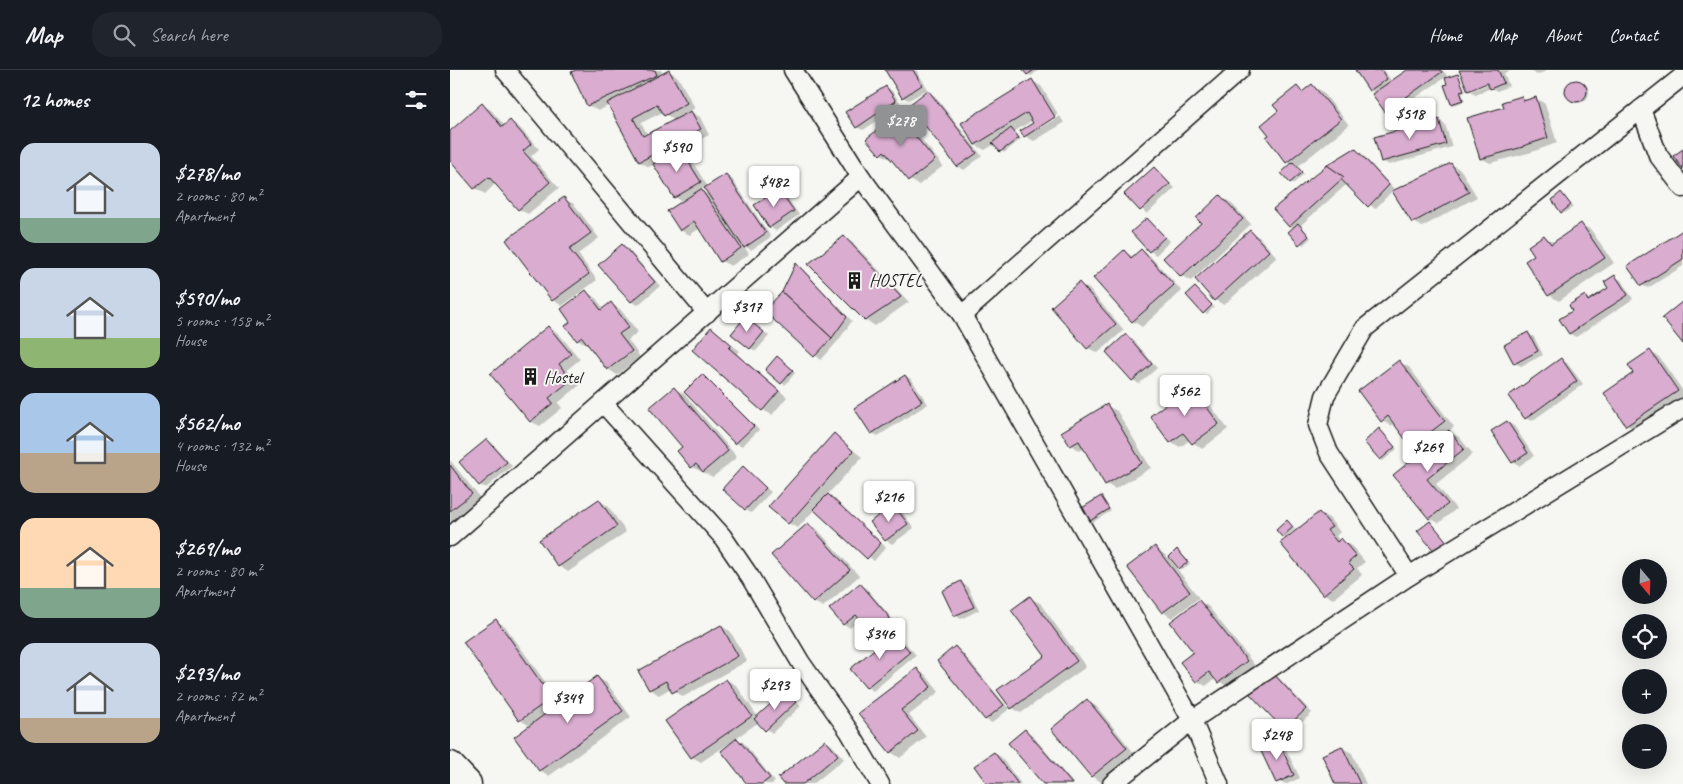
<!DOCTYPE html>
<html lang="en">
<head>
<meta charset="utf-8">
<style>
  body { margin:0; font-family:Caveat,sans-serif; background:#20242c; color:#f1f3f6; height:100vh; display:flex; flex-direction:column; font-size:19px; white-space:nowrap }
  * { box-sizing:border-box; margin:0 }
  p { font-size:16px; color:#9ea1a6 }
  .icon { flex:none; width:28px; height:28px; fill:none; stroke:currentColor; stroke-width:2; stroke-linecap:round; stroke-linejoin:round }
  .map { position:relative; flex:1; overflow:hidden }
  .details { display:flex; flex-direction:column; background:#171b24; width:450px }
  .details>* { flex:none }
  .needle { width:32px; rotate:161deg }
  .buttons { position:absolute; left:1172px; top:489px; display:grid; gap:10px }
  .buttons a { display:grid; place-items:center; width:45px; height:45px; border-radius:50%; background:#171b24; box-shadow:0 5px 20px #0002; font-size:25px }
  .price { position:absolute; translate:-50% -42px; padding:0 11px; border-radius:5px; background:#fff; color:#222; font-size:16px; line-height:32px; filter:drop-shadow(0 1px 2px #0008) }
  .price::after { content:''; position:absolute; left:50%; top:30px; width:15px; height:11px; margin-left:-8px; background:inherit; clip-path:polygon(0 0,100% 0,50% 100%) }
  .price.selected { background:#919294; color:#fff }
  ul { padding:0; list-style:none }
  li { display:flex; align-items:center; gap:15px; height:125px; padding:0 20px }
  li span { display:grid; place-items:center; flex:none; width:140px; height:100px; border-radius:15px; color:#555 }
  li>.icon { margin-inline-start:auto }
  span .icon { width:60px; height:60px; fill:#fffc; stroke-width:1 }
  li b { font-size:21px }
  h2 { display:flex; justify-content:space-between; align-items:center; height:60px; padding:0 20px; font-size:21px }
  header { display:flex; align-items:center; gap:30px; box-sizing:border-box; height:70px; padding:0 25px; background:#171b24; border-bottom:1px solid #363941 }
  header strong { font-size:24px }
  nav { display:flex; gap:28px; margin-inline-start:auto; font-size:18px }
  .search { width:350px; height:45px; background:#20242c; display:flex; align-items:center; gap:12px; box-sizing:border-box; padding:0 18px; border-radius:20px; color:#9ea1a6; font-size:19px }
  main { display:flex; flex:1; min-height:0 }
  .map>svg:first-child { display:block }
</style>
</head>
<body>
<header>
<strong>Map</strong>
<div class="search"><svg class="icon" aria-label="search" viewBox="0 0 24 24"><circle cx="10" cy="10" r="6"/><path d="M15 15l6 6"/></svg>Search here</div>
<nav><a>Home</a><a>Map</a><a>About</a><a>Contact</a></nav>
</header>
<main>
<section class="details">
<h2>12 homes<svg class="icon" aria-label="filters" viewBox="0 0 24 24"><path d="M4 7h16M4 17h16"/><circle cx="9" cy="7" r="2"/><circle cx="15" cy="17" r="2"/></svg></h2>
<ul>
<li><span style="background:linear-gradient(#c9d6e8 75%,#7fa58c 0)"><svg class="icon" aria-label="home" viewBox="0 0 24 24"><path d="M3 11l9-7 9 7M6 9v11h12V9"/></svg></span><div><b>$278/mo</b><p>2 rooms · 80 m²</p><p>Apartment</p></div></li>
<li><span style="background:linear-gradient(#c9d6e8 70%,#8fb573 0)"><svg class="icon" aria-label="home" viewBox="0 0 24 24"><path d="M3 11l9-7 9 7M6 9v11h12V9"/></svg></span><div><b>$590/mo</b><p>5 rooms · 158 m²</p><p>House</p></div></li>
<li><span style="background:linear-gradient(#a9c7e8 60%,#b9a48a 0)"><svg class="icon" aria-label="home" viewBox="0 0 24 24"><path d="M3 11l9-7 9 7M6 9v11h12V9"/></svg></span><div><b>$562/mo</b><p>4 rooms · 132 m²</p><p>House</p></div></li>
<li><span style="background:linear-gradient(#ffd9b3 70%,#7fa58c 0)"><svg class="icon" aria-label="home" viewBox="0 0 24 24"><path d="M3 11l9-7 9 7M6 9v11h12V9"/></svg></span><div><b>$269/mo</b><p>2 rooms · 80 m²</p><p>Apartment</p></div></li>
<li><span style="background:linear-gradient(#c9d6e8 75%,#b9a48a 0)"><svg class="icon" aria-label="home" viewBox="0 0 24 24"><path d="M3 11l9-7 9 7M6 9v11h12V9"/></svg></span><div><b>$293/mo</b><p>2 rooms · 72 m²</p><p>Apartment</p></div></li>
</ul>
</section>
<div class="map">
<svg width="1233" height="714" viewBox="0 0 1233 714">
  <rect width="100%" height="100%" fill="#f6f6f2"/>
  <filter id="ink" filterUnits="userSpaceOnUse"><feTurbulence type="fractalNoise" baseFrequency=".02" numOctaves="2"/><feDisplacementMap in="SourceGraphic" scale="10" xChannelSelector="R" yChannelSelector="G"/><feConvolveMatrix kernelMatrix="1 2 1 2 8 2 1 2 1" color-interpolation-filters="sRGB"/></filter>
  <g filter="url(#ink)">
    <g fill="#0003" fill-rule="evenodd">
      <path d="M129,0H211L213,5L219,1L228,7L245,38L240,41L250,47L259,65L231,80L237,83L258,117L276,105L282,109L321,167L301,180L294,176L299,184L281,196L271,191L250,158L240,165L230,160L233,132L225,127L205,94L199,97L190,92L160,35L148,41L138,35ZM213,42L225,51L198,65L191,53ZM255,117L261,126L250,120Z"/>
      <polygon points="436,0 466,0 478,19 459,30 452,27"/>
      <polygon points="575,0 589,0 581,6"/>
      <polygon points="906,0 934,0 942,12 959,0 993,0 997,6 942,44 936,41 926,23 920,20"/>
      <path d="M1010,0H1062L1054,3L1059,16L1047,21L1041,18L1025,24L1019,20ZM1043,10L1044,12L1021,21V19Z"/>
      <polygon points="1080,0 1095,0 1096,1 1087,5"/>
      <polygon points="1007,5 1016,22 1012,23 1015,31 1004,35 1002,34"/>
      <polygon points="582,11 591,16 608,44 590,55 590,58 610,46 614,53 584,71 575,66 585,53 583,50 565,61 571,69 554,83 545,74 535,80 525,75"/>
      <circle cx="1128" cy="22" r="11"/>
      <polygon points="862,16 872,21 899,55 847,97 854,104 843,114 841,112 842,95 837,92 821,65 830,41 847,17 854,22"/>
      <polygon points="436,17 442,21 452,35 413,60 406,57"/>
      <polygon points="478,22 484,25 532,86 514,100 508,96"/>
      <polygon points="1071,27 1078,31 1086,28 1095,34 1107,73 1082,82 1040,93 1031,88 1055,38"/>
      <polygon points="32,35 41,40 55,56 60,51 69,57 89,79 81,86 109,118 78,144 68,139 46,113 35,124 25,118 0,89 0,62"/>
      <polygon points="447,45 456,50 493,96 469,115 460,110 442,88 440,89 431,84"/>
      <polygon points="989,50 995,54 1002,77 939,95 933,91"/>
      <polygon points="905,79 911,83 944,119 925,139 897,114 851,155 861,168 853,175 844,158 840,156"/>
      <polygon points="1001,94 1011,100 1027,127 972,157 963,152"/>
      <polygon points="704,98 725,118 697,144 676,124"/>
      <polygon points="329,120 335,124 349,145 326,161 320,157"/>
      <polygon points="1112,124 1123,137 1115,143 1112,142"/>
      <polygon points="770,126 780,132 801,154 741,211 732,206"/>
      <polygon points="114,129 124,134 149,168 128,184 147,210 112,236 103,230 58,170"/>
      <polygon points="697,149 720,171 706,185 700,181"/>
      <polygon points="1131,154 1141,160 1164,193 1109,231 1099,225 1077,192 1086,185 1094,166 1104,173"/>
      <polygon points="1233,161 1233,196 1198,218 1191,215 1179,196"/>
      <polygon points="800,162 809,167 827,187 774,235 765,230"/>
      <polygon points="394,167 403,173 459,232 425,256 416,250"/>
      <polygon points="172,176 178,179 210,216 188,235 182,232 150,195"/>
      <polygon points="691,180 700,186 732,221 692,257 683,251 644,208 674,182 684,187"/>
      <polygon points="346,195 352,198 402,251 388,271 371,290 315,241 333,222"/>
      <polygon points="1165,207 1171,210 1183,229 1126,267 1120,264 1124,241 1135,226 1141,230 1160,218"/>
      <polygon points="629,214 639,219 674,260 648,283 638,278"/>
      <polygon points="745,218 764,237 757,244 754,243"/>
      <polygon points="136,222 145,227 154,239 161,234 170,239 188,262 178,270 190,287 167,305 158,299 138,274 127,270 122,252"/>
      <polygon points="296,248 319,266 306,281 300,278"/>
      <polygon points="98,257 108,263 130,289 117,300 130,315 108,333 112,338 90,356 80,351"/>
      <polygon points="261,259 290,281 287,284 337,327 322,345 313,340"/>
      <polygon points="1078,264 1084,267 1093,285 1071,296 1065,293"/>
      <polygon points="677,266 683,269 707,298 689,314 683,310"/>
      <polygon points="1200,282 1209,287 1233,321 1233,328 1186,360 1177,355 1185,303"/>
      <polygon points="329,289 345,303 335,315 316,300"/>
      <polygon points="1111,289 1117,293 1133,314 1082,351 1076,348"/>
      <polygon points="949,292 959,297 1004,357 999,361 1009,367 1023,384 986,414 1006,439 989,453 979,448 973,382 962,376 945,353 941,356 932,351"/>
      <polygon points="253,305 309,360 292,376 286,373"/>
      <polygon points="456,306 462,310 478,334 428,366 422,363"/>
      <polygon points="741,317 750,322 778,359 752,379 740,370 730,377 721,372"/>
      <polygon points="224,319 234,324 287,387 263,407 242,397 233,377"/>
      <polygon points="657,336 667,341 701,398 665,419 656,414 635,378 630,381 621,375"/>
      <polygon points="1057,352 1064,356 1084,386 1069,396 1063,392"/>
      <polygon points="929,360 947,379 933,391 930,389"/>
      <polygon points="384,365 412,387 377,425 436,477 424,491 365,439 348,458 338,453"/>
      <polygon points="37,370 43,374 62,396 36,418 30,415"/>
      <polygon points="0,390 31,429 0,453"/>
      <polygon points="293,398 321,422 301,443 295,439"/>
      <polygon points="651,427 661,441 643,452 641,450"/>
      <polygon points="149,431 158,436 176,462 118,502 109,496"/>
      <polygon points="444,436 450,439 464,458 442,474 436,470"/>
      <polygon points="869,443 879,448 890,462 886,466 890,471 901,475 915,492 907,498 912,505 883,529 874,524"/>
      <polygon points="838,452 845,459 835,468 833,466"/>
      <polygon points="358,454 367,459 409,506 373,537 364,532"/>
      <polygon points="705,477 719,488 727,481 730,482 740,493 733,500 721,487 719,488 749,528 722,548 713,542 679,497"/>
      <polygon points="511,513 517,516 529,540 511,549 505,545"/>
      <polygon points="410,514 416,518 445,552 429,566 411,549 400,558 394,554 381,539"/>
      <polygon points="580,528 590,533 636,597 571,643 562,638 597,586"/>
      <polygon points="749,531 758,536 806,597 778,618 766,608 756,616 747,611 745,582"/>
      <polygon points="46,551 55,556 111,634 148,608 157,613 181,647 99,706 90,700 80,656 70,650 15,573"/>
      <polygon points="271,556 280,561 297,591 233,627 221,618 209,625 200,619"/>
      <polygon points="445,564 451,568 466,585 423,621 417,617"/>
      <polygon points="505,577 511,581 559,639 542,653 536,650 488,591"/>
      <polygon points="467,600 476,605 489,622 459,645 476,667 450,688 441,682 410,644"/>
      <polygon points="822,604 828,607 862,643 841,663 834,659"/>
      <polygon points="277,610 286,615 308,647 335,622 351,636 322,663 309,652 286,668 294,673 325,712 322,714 298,714 280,673 251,692 242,687"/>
      <polygon points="637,631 646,636 685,684 651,712 642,706"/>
      <polygon points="575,660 581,664 624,714 595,714"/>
      <polygon points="827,670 833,673 850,708 837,714 827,712"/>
      <polygon points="376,671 382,675 394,689 363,714 335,714"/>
      <polygon points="892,678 902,683 916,714 887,714"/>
      <polygon points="544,683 551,687 571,714 539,714"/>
    </g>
    <g fill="#d9acd0" stroke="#1c1c1c">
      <polygon points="126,0 205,0 207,5 137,36 121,2"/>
      <polygon points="219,0 237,33 214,46 207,35 183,48 193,66 241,41 251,59 189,92 157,33"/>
      <polygon points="435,0 463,0 472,15 452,28"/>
      <polygon points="573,0 584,0 577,5"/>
      <polygon points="905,0 931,0 937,9 919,21"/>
      <polygon points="957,0 990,0 992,2 935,42 922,24"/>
      <polygon points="1009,0 1048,0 1054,13 1040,19 1037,13 1018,21"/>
      <polygon points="1008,4 1014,20 1010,21 1013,30 1001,34 994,15 997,14 995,8"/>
      <polygon points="582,9 605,47 574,67 570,61 583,53 577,43 525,75 511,53"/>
      <circle cx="1126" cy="21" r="11"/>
      <polygon points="862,14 891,49 836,93 816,67 819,65 811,55 828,41 823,35 847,16 852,22"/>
      <polygon points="436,16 446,31 406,58 395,42"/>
      <polygon points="478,20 527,83 507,97 459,35"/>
      <polygon points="1072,26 1073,31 1086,27 1098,68 1073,76 1073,77 1030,89 1017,48 1054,37 1052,32"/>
      <polygon points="32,33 52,57 60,50 81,74 73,81 100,112 68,140 39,107 24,119 0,91 0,61"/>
      <polygon points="447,44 485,90 459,111 434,81 430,85 416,69"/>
      <polygon points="989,49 996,74 931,92 924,67"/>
      <polygon points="561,58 569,68 550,82 542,73"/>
      <polygon points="230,78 251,112 224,128 203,94"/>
      <polygon points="905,78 939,115 918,137 877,95"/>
      <polygon points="1233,79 1233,99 1223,86"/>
      <polygon points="843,92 852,102 840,113 831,103"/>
      <polygon points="1001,93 1019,122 962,153 942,121"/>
      <polygon points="877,95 894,107 839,157 823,139"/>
      <polygon points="704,97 720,114 690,141 674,124"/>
      <polygon points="276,104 316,163 294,178 254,118"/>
      <polygon points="251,119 291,178 270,192 244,151 230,161 217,141"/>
      <polygon points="329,119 344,141 319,158 304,135"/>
      <polygon points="1111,122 1121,135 1111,143 1102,130"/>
      <polygon points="770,125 793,149 731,207 713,188 751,153 746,148"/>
      <polygon points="114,127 141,163 119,179 139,204 102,231 56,170"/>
      <polygon points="697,148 715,167 699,182 681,162"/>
      <polygon points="848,153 859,166 849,175 838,162"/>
      <polygon points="1131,153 1155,188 1098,226 1075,191 1084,185 1078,176 1094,165 1101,174"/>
      <polygon points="800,160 819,181 764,231 745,209"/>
      <polygon points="1233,160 1233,189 1191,216 1177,196"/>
      <polygon points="394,166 451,227 415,251 358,194"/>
      <polygon points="172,174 205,212 181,232 148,195"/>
      <polygon points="691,179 724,215 682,252 643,208 674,180 681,188"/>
      <polygon points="346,193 397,247 382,268 332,222"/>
      <polygon points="1165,205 1178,225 1119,264 1109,249 1122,241 1119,235 1135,225 1138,231 1158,218 1154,212"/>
      <polygon points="629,212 666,254 637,279 601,237"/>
      <polygon points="745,217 762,235 753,244 736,225"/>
      <polygon points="136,220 151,240 161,232 179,257 169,264 182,281 157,300 132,267 127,271 115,256 120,252 111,239"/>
      <polygon points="332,222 382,268 364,287 314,241"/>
      <polygon points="1233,231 1233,274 1212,248"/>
      <polygon points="295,247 314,262 300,279 281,264"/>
      <polygon points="98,256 121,284 109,294 121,310 99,328 103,333 80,352 40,304"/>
      <polygon points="261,257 282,275 279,278 329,321 312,341 242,280"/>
      <polygon points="1078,262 1088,281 1064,294 1054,275"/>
      <polygon points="676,264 702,294 682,311 656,282"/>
      <polygon points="1200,280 1228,321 1176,356 1154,323 1183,303 1178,295"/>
      <polygon points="327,286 343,300 331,314 315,300"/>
      <polygon points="1111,288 1127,311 1075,349 1058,326"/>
      <polygon points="949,290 995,351 961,377 938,346 931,352 908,321"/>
      <polygon points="252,304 304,356 285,374 234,322"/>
      <polygon points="455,305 472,331 421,364 404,338"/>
      <polygon points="741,315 769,354 742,374 733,363 720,373 700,346"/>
      <polygon points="224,317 278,381 253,402 246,394 241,398 227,381 232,377 199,338"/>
      <polygon points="657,334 692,393 655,415 629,371 620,376 611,362"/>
      <polygon points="1057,351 1078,383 1062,393 1041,361"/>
      <polygon points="929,358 945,377 930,390 914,372"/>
      <polygon points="999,360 1014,379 977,409 998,434 979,449 943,405"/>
      <polygon points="384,363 403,381 338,454 318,437"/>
      <polygon points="37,369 57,392 29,416 9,392"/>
      <polygon points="0,395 22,424 0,441"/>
      <polygon points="293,396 316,418 295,440 272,419"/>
      <polygon points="378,424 431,473 417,489 363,439"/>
      <polygon points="651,426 659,439 640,451 632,438"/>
      <polygon points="149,429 167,456 108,497 89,470"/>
      <polygon points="443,434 458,454 435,471 420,452"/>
      <polygon points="869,442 882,457 877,460 887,472 891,468 906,486 898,493 904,499 873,525 830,473"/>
      <polygon points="837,450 843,457 832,467 826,460"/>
      <polygon points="980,451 998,473 986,483 967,461"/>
      <polygon points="358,453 400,500 363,533 321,485"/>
      <polygon points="705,476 740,522 712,543 677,497"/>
      <polygon points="727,479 738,492 729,499 719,487"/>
      <polygon points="511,511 524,537 504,546 492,521"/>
      <polygon points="410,513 440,548 422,563 406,545 393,555 379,539"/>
      <polygon points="580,526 627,591 561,639 547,620 595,586 561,540"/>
      <polygon points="749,530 797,591 768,613 759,602 746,612 730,592 743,582 720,552"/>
      <polygon points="46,549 102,628 69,651 13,572"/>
      <polygon points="271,555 288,586 222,623 216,611 199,620 188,601"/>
      <polygon points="444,563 460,582 416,618 400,599"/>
      <polygon points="505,576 554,635 535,650 487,591"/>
      <polygon points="467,598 481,617 451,640 468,661 440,683 408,643"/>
      <polygon points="822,602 856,639 834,660 799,623"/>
      <polygon points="147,606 173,641 89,701 64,667"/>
      <polygon points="276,609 302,646 241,688 215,651"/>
      <polygon points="335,621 346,632 315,661 304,649"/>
      <polygon points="637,629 677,678 641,707 601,659"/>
      <polygon points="575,659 622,714 593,714 558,673"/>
      <polygon points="287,668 320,708 312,714 297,714 271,681"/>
      <polygon points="827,668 844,705 826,713 809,677"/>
      <polygon points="375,670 388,685 353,714 333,714 328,708"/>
      <polygon points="892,676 910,714 885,714 872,685"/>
      <polygon points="544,682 568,714 537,714 524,696"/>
    </g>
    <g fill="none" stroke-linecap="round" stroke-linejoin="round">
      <defs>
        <g id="street">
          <polyline points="55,0 257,243"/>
          <polyline points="343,0 411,107 512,245 742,650 662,714"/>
          <polyline points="1191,39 1208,85 1233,118"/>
          <polyline points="512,245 790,0"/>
          <polyline points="153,333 272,466 300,507 351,593 399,661 430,714"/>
          <polyline points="0,467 411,107"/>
          <polyline points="959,506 879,383 868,355 875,326 915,258 1233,6"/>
          <polyline points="769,714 742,650 959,506 1233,338"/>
        </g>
        <polyline id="primary" points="0,696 17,714"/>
      </defs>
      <use href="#street" stroke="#1c1c1c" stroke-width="21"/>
      <use href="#primary" stroke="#1c1c1c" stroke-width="31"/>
      <use href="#street" stroke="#f6f6f2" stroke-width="18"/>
      <use href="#primary" stroke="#f6f6f2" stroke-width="28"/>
    </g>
  </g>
  <defs>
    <symbol id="building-bare" viewBox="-9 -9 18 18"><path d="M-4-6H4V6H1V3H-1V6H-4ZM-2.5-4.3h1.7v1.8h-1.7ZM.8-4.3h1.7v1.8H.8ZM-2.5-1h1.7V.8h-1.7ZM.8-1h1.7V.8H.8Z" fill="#1c1c1c" stroke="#f6f6f2" stroke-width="2.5" paint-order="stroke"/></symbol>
  </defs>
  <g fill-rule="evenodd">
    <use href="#building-bare" x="392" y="198" width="25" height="25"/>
    <use href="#building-bare" x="68" y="294" width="25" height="25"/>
  </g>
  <g text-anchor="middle" stroke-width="4" stroke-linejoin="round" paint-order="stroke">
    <g font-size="18" fill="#1c1c1c" stroke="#f6f6f2" text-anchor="start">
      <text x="419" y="216">HOSTEL</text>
      <text x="94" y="313">Hostel</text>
    </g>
  </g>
</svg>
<div class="buttons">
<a><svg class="needle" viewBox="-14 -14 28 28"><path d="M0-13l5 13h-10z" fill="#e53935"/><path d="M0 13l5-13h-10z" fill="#9ea1a6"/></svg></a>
<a><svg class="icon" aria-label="locate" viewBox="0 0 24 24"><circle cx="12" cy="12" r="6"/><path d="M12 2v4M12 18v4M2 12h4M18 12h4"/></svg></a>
<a>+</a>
<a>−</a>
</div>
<b class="price" style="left:960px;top:70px">$518</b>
<b class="price selected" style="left:451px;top:77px">$278</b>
<b class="price" style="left:227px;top:103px">$590</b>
<b class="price" style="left:324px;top:138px">$482</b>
<b class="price" style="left:297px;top:263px">$317</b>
<b class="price" style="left:735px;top:347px">$562</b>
<b class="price" style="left:978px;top:403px">$269</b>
<b class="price" style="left:439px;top:453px">$216</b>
<b class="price" style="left:430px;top:590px">$346</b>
<b class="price" style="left:325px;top:641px">$293</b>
<b class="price" style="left:118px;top:654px">$349</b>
<b class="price" style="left:827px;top:691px">$248</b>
</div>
</main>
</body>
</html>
